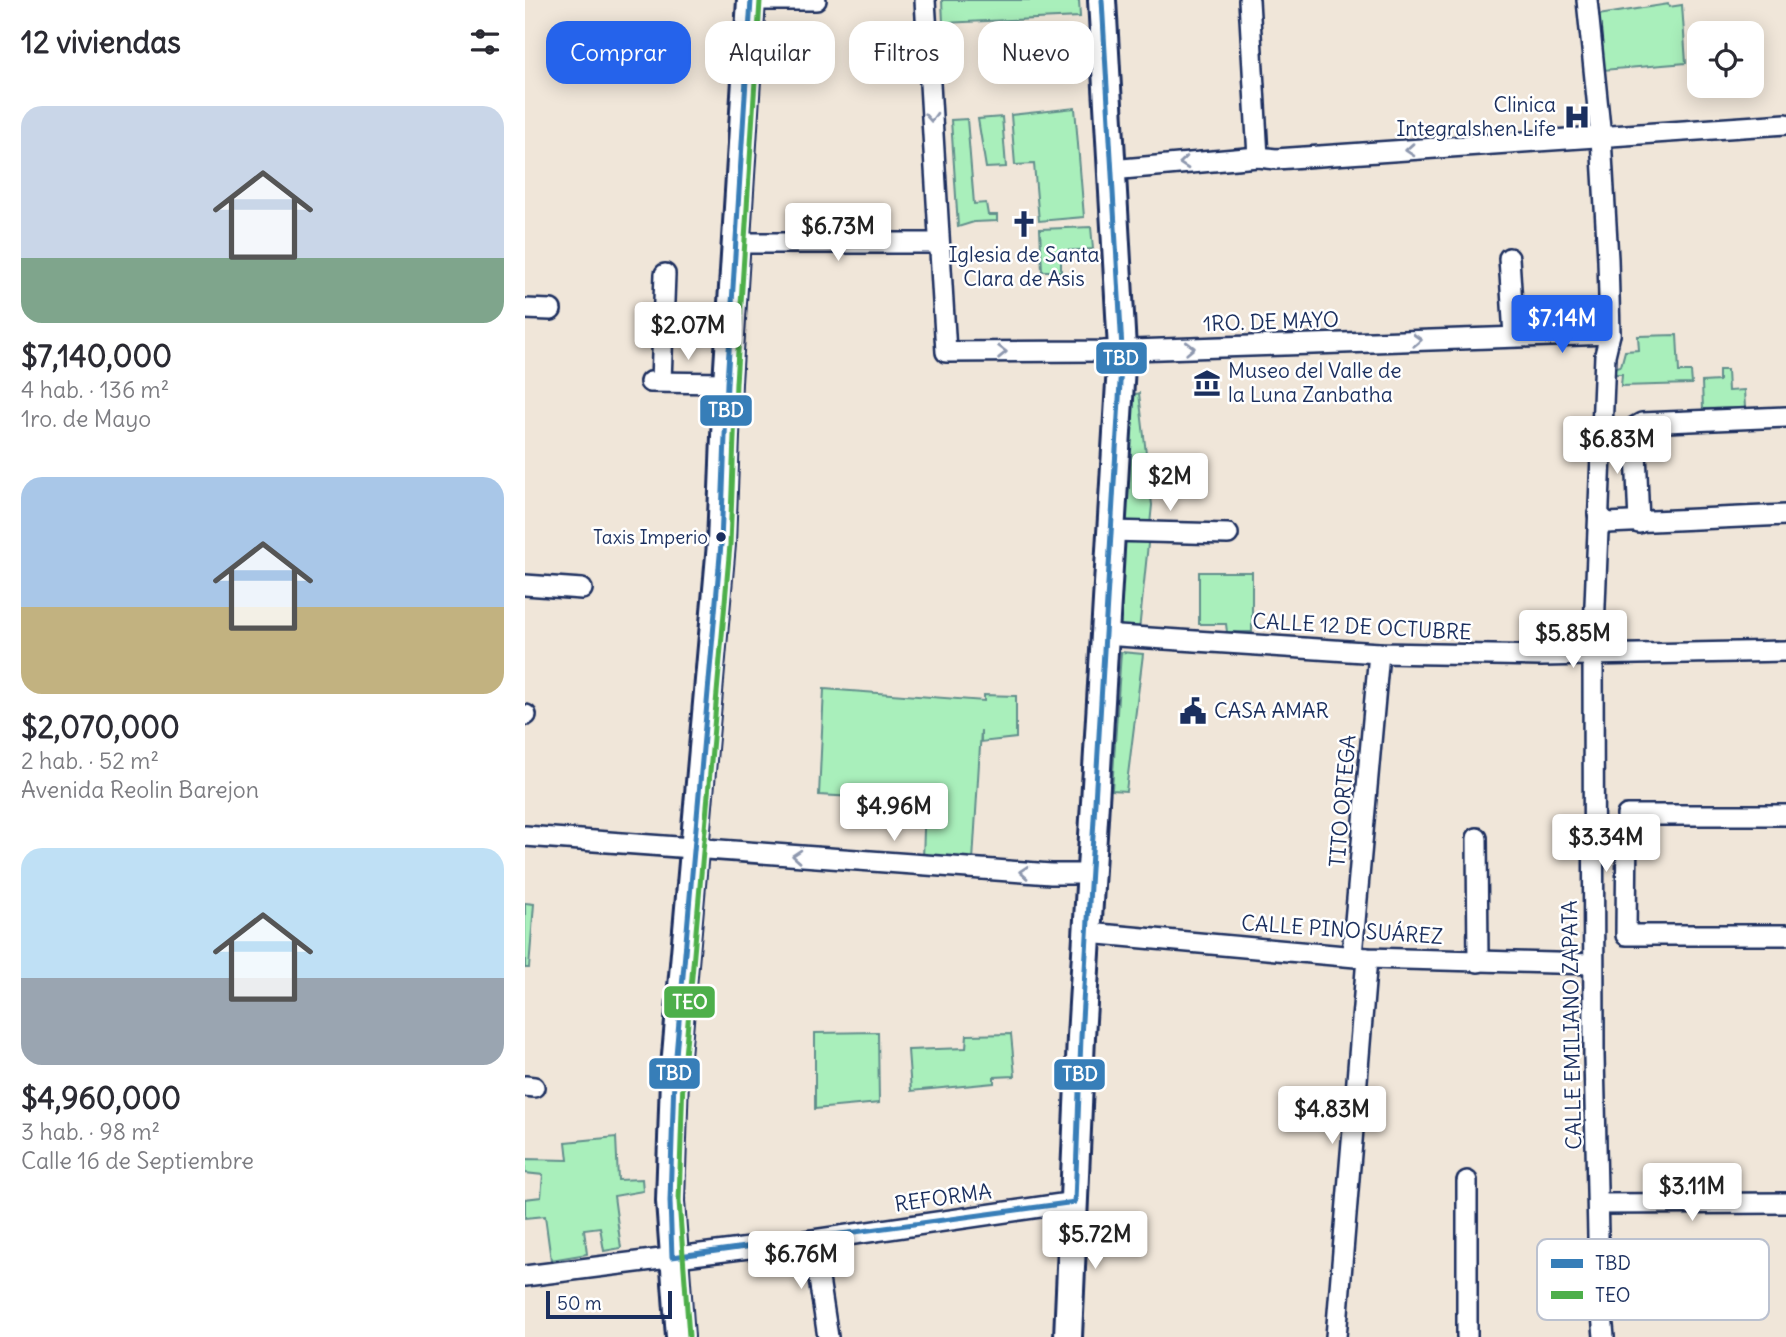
<!DOCTYPE html>
<html lang="es">
<head>
<meta charset="utf-8">
<style>
  body { margin:0; font-family:Delius,sans-serif; background:#f7f7f7; color:#2b2b33; height:100vh; display:flex; flex-direction:column; font-size:26px; white-space:nowrap }
  * { box-sizing:border-box; margin:0 }
  p { font-size:23px; color:#7c7c81 }
  .icon { flex:none; width:38px; height:38px; fill:none; stroke:currentColor; stroke-width:2; stroke-linecap:round; stroke-linejoin:round }
  .map { position:relative; flex:1; overflow:hidden }
  .details { display:flex; flex-direction:column; background:#fff; width:525px }
  .details>* { flex:none }
  .banner { position:absolute; left:21px; top:21px; width:665px; height:63px; display:flex; gap:14px }
  .buttons { position:absolute; left:1162px; top:21px; display:grid; gap:14px }
  .buttons a { display:grid; place-items:center; width:77px; height:77px; border-radius:14px; background:#fff; box-shadow:0 4px 18px #0003; font-size:35px }
  .scale { position:absolute; left:21px; bottom:18px; width:126px; box-sizing:border-box; padding-left:7px; border:4px solid #1b2f5e; border-top:0; font-size:19px; line-height:24px; white-space:nowrap; color:#1b2f5e; -webkit-text-stroke:5px #fff; paint-order:stroke }
  .price { position:absolute; translate:-50% -60px; padding:0 16px; border-radius:7px; background:#fff; color:#222; font-size:23px; line-height:46px; filter:drop-shadow(0 2px 4px #0008) }
  .price::after { content:''; position:absolute; left:50%; top:42px; width:21px; height:16px; margin-left:-10px; background:inherit; clip-path:polygon(0 0,100% 0,50% 100%) }
  .price.current { background:#2563eb; color:#fff }
  ul { padding:0; list-style:none }
  li { display:grid; align-content:center; gap:14px; height:371px; padding:0 21px }
  li span { display:grid; place-items:center; height:217px; border-radius:21px; color:#555 }
  li>.icon { margin-inline-start:auto }
  span .icon { width:126px; height:126px; fill:#fffc; stroke-width:1 }
  li b { font-size:30px }
  h2 { display:flex; justify-content:space-between; align-items:center; height:84px; padding:0 21px; font-size:30px }
  .chip { padding:0 24px; border-radius:21px; background:#fff; box-shadow:0 4px 18px #0003; font-size:24px; line-height:63px }
  .chip.current { background:#2563eb; color:#fff }
  main { display:flex; flex:1; min-height:0 }
  .map>svg:first-child { display:block }
</style>
</head>
<body>
<main>
<section class="details">
<h2>12 viviendas<svg class="icon" aria-label="filters" viewBox="0 0 24 24"><path d="M4 7h16M4 17h16"/><circle cx="9" cy="7" r="2"/><circle cx="15" cy="17" r="2"/></svg></h2>
<ul>
<li><span style="background:linear-gradient(#c9d6e8 70%,#7fa58c 0)"><svg class="icon" aria-label="home" viewBox="0 0 24 24"><path d="M3 11l9-7 9 7M6 9v11h12V9"/></svg></span><div><b>$7,140,000</b><p>4 hab. · 136 m²</p><p>1ro. de Mayo</p></div></li>
<li><span style="background:linear-gradient(#a9c7e8 60%,#c2b280 0)"><svg class="icon" aria-label="home" viewBox="0 0 24 24"><path d="M3 11l9-7 9 7M6 9v11h12V9"/></svg></span><div><b>$2,070,000</b><p>2 hab. · 52 m²</p><p>Avenida Reolin Barejon</p></div></li>
<li><span style="background:linear-gradient(#bfe0f5 60%,#9aa5b1 0)"><svg class="icon" aria-label="home" viewBox="0 0 24 24"><path d="M3 11l9-7 9 7M6 9v11h12V9"/></svg></span><div><b>$4,960,000</b><p>3 hab. · 98 m²</p><p>Calle 16 de Septiembre</p></div></li>
</ul>
</section>
<div class="map">
<svg width="1261" height="1337" viewBox="0 0 1261 1337">
  <rect width="100%" height="100%" fill="#f0e6d9"/>
  <filter id="ink" filterUnits="userSpaceOnUse"><feTurbulence type="fractalNoise" baseFrequency=".0143" numOctaves="2"/><feDisplacementMap in="SourceGraphic" scale="14" xChannelSelector="R" yChannelSelector="G"/><feConvolveMatrix kernelMatrix="1 2 1 2 8 2 1 2 1" color-interpolation-filters="sRGB"/></filter>
  <g filter="url(#ink)">
    <g fill="#a9efbb" stroke="#628f8c" stroke-width="2">
      <polygon points="417,0 554,0 555,17 418,23"/>
      <polygon points="1143,4 1144,7 1157,5 1161,63 1078,70 1073,15"/>
      <polygon points="550,108 559,217 514,221 509,164 490,165 486,115"/>
      <polygon points="477,117 481,167 461,168 453,119"/>
      <polygon points="442,119 449,204 461,203 463,215 472,215 472,221 449,222 433,227 426,120"/>
      <polygon points="566,227 568,249 536,251 536,271 517,271 515,229"/>
      <polygon points="1152,335 1154,372 1166,372 1167,384 1096,386 1097,374 1089,374 1089,367 1096,366 1100,351 1114,350 1113,336"/>
      <polygon points="1194,370 1202,370 1203,391 1219,390 1220,408 1178,409 1177,382 1194,381"/>
      <polygon points="614,393 627,505 613,641 585,640 604,396"/>
      <polygon points="674,572 727,572 727,632 702,632 701,624 674,624"/>
      <polygon points="596,652 618,654 601,791 587,790"/>
      <polygon points="299,689 459,701 459,695 491,696 491,738 456,742 456,730 448,861 398,859 400,801 294,795"/>
      <polygon points="0,903 9,904 4,968 0,968"/>
      <polygon points="353,1032 354,1103 290,1109 290,1033"/>
      <polygon points="486,1034 490,1076 469,1077 469,1083 386,1091 383,1050 441,1048 442,1035"/>
      <polygon points="91,1137 93,1180 117,1179 118,1191 89,1196 96,1248 79,1251 75,1227 59,1229 62,1254 26,1260 20,1216 0,1218 0,1199 16,1197 18,1175 0,1173 0,1159 43,1160 41,1142"/>
    </g>
    <g fill="none" stroke-linecap="round" stroke-linejoin="round">
      <defs>
        <g id="street">
          <polyline points="233,0 291,0"/>
          <polyline points="400,0 421,352 578,351 1085,334"/>
          <polyline points="724,0 733,157"/>
          <polyline points="1062,0 1076,138 1083,259 1085,334 1080,355 1068,655 1069,1056 1074,1280 1079,1337"/>
          <polyline points="586,170 733,157 751,159 1261,124"/>
          <polyline points="212,243 414,243"/>
          <polyline points="984,258 989,336"/>
          <polyline points="0,309 26,310"/>
          <polyline points="136,381 140,274"/>
          <polyline points="125,382 202,383"/>
          <polyline points="1073,514 1082,523 1261,515"/>
          <polyline points="1114,523 1110,427 1117,423 1261,417"/>
          <polyline points="585,531 703,534"/>
          <polyline points="0,585 57,589"/>
          <polyline points="578,635 854,653 1016,656 1261,651"/>
          <polyline points="0,715 1,715"/>
          <polyline points="1261,815 1102,815 1101,935 1261,935"/>
          <polyline points="0,836 526,874 567,874"/>
          <polyline points="952,838 953,962"/>
          <polyline points="563,933 842,958 1068,964"/>
          <polyline points="827,955 854,653"/>
          <polyline points="0,1086 9,1087"/>
          <polyline points="1073,1204 1261,1203"/>
          <polyline points="288,1240 303,1337"/>
          <polyline points="0,1276 288,1240 550,1202"/>
          <polyline points="811,1337 842,958"/>
          <polyline points="942,1337 942,1181"/>
        </g>
        <g id="secondary">
          <polyline points="155,1337 145,1201 149,1078 196,544 202,383 226,0"/>
          <polyline points="543,1337 556,1037 597,349 577,0"/>
        </g>
      </defs>
      <use href="#street" stroke="#1b2f5e" stroke-width="24"/>
      <use href="#secondary" stroke="#1b2f5e" stroke-width="32"/>
      <use href="#street" stroke="#fff" stroke-width="19"/>
      <use href="#secondary" stroke="#fff" stroke-width="26"/>
      <defs>
        <polyline id="bus-1" points="226,0 202,383 196,544 149,1078 145,1201 147,1257 550,1202 556,1037 597,349 577,0"/>
        <polyline id="bus-2" points="164,1336 154,1201 158,1079 205,545 211,383 235,1"/>
      </defs>
      <use href="#bus-1" stroke="#fff" stroke-width="10"/>
      <use href="#bus-2" stroke="#fff" stroke-width="10"/>
      <use href="#bus-1" stroke="#377eb8" stroke-width="5"/>
      <use href="#bus-2" stroke="#4daf4a" stroke-width="5"/>
    </g>
    <defs><path id="oneway-chevron" d="M-2-3.5L2.5 0L-2 3.5" fill="none" stroke-width="1.6" stroke-linecap="round" stroke-linejoin="round" transform="scale(1.75)"/></defs>
    <g stroke="#8d97ae">
      <use href="#oneway-chevron" transform="translate(406 117) rotate(87)"/>
      <use href="#oneway-chevron" transform="translate(885 150) rotate(176)"/>
      <use href="#oneway-chevron" transform="translate(659 163) rotate(175)"/>
      <use href="#oneway-chevron" transform="translate(892 340) rotate(-2)"/>
      <use href="#oneway-chevron" transform="translate(665 348) rotate(-2)"/>
      <use href="#oneway-chevron" transform="translate(477 352) rotate(-1)"/>
      <use href="#oneway-chevron" transform="translate(272 856) rotate(-176)"/>
      <use href="#oneway-chevron" transform="translate(499 872) rotate(-176)"/>
    </g>
  </g>
  <defs>
    <symbol id="hospital-bare" viewBox="-9 -9 18 18"><path d="M-5-5h3v3.5h4V-5h3V5h-3V1.5h-4V5h-3Z" fill="#1b2f5e" stroke="#fff" stroke-width="2.5" paint-order="stroke"/></symbol>
    <symbol id="church-bare" viewBox="-9 -9 18 18"><path d="M-1.2-6h2.4v3.5h3.3v2.4h-3.3V6h-2.4V-.1h-3.3v-2.4h3.3Z" fill="#1b2f5e" stroke="#fff" stroke-width="2.5" paint-order="stroke"/></symbol>
    <symbol id="museum-bare" viewBox="-9 -9 18 18"><path d="M0-6L6-3V-2H-6V-3ZM-5-1h2V3h-2ZM-1-1h2V3h-2ZM3-1h2V3H3ZM-6 4H6V6H-6Z" fill="#1b2f5e" stroke="#fff" stroke-width="2.5" paint-order="stroke"/></symbol>
    <symbol id="civic-bare" viewBox="-9 -9 18 18"><path d="M-.6-6.5H3V-4.5H.6V-3L4-1V1h2V6H-6V1h2V-1L-.6-3ZM-1.2 2.5V6h2.4V2.5Z" fill="#1b2f5e" stroke="#fff" stroke-width="2.5" paint-order="stroke"/></symbol>
  </defs>
  <g fill-rule="evenodd">
    <use href="#hospital-bare" x="1033" y="98" width="38" height="38"/>
    <use href="#church-bare" x="480" y="205" width="38" height="38"/>
    <use href="#museum-bare" x="663" y="364" width="38" height="38"/>
    <use href="#civic-bare" x="649" y="692" width="38" height="38"/>
  </g>
  <circle fill="#1b2f5e" stroke="#fff" stroke-width="2.5" cx="196" cy="537" r="6"/>
  <g text-anchor="middle" stroke-width="5" stroke-linejoin="round" paint-order="stroke">
    <g font-size="19" fill="#1b2f5e" stroke="#fff" text-anchor="end">
      <text x="183" y="544">Taxis Imperio</text>
    </g>
    <g font-size="21" fill="#1b2f5e" stroke="#fff" text-anchor="start">
      <text x="1031" y="112" text-anchor="end">Clinica<tspan x="1031" dy="24">Integralshen Life</tspan></text>
      <text x="499" y="262" text-anchor="middle">Iglesia de Santa<tspan x="499" dy="24">Clara de Asis</tspan></text>
      <text x="703" y="378">Museo del Valle de<tspan x="703" dy="24">la Luna Zanbatha</tspan></text>
      <text x="689" y="718">CASA AMAR</text>
    </g>
    <g font-size="21" fill="#1b2f5e" stroke="#fff">
      <text transform="translate(746 322) rotate(-2)" y="7">1RO. DE MAYO</text>
      <text transform="translate(837 627) rotate(3)" y="7">CALLE 12 DE OCTUBRE</text>
      <text transform="translate(818 801) rotate(-85)" y="7">TITO ORTEGA</text>
      <text transform="translate(817 930) rotate(4)" y="7">CALLE PINO SUÁREZ</text>
      <text transform="translate(1047 1025) rotate(-91)" y="7">CALLE EMILIANO ZAPATA</text>
      <text transform="translate(418 1198) rotate(-8)" y="7">REFORMA</text>
    </g>
  </g>
  <rect x="1012" y="1239" width="232" height="81" rx="10" fill="#fff" stroke="#bbc1cf" stroke-width="2"/>
  <rect x="1026" y="1259" width="32" height="9" fill="#377eb8"/>
  <rect x="1026" y="1291" width="32" height="8" fill="#4daf4a"/>
  <g font-size="19" fill="#1b2f5e">
    <text x="1070" y="1270">TBD</text>
    <text x="1070" y="1302">TEO</text>
  </g>
  <g stroke="#fff" stroke-width="2.5">
    <rect x="570" y="341" width="53" height="34" rx="7" fill="#377eb8"/>
    <rect x="174" y="394" width="54" height="33" rx="7" fill="#377eb8"/>
    <rect x="138" y="985" width="53" height="34" rx="7" fill="#4daf4a"/>
    <rect x="123" y="1057" width="53" height="33" rx="7" fill="#377eb8"/>
    <rect x="528" y="1058" width="53" height="33" rx="7" fill="#377eb8"/>
  </g>
  <g font-size="19" text-anchor="middle" font-weight="bold" fill="#fff">
    <text x="596" y="365">TBD</text>
    <text x="201" y="417">TBD</text>
    <text x="165" y="1009">TEO</text>
    <text x="149" y="1080">TBD</text>
    <text x="555" y="1081">TBD</text>
  </g>
</svg>
<div class="buttons">
<a><svg class="icon" aria-label="locate" viewBox="0 0 24 24"><circle cx="12" cy="12" r="6"/><path d="M12 2v4M12 18v4M2 12h4M18 12h4"/></svg></a>
</div>
<div class="scale">50 m</div>
<b class="price" style="left:313px;top:263px">$6.73M</b>
<b class="price current" style="left:1037px;top:355px">$7.14M</b>
<b class="price" style="left:163px;top:362px">$2.07M</b>
<b class="price" style="left:1092px;top:476px">$6.83M</b>
<b class="price" style="left:645px;top:513px">$2M</b>
<b class="price" style="left:1048px;top:670px">$5.85M</b>
<b class="price" style="left:369px;top:843px">$4.96M</b>
<b class="price" style="left:1081px;top:874px">$3.34M</b>
<b class="price" style="left:807px;top:1146px">$4.83M</b>
<b class="price" style="left:1167px;top:1223px">$3.11M</b>
<b class="price" style="left:570px;top:1271px">$5.72M</b>
<b class="price" style="left:276px;top:1291px">$6.76M</b>
<div class="banner">
<a class="chip current">Comprar</a>
<a class="chip">Alquilar</a>
<a class="chip">Filtros</a>
<a class="chip">Nuevo</a>
</div>
</div>
</main>
</body>
</html>
